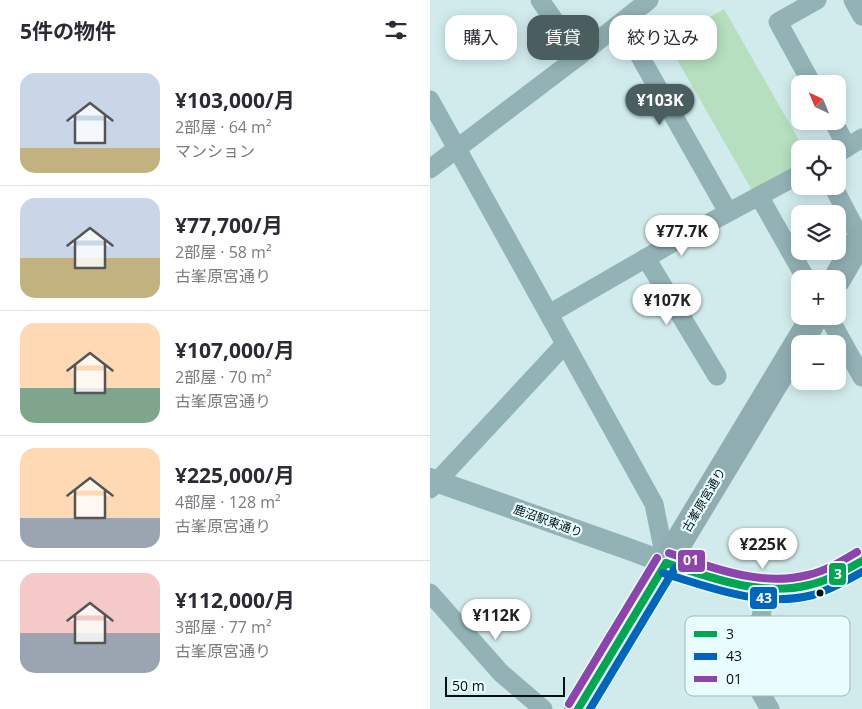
<!DOCTYPE html>
<html lang="ja">
<head>
<meta charset="utf-8">
<style>
  body { margin:0; font-family:"Open Sans","Noto Sans JP",sans-serif; background:#f2f2f3; color:#2b2b33; height:100vh; display:flex; flex-direction:column; font-size:19px; white-space:nowrap }
  * { box-sizing:border-box; margin:0 }
  p { font-size:16px; color:#7c7c81 }
  .icon { flex:none; width:28px; height:28px; fill:none; stroke:currentColor; stroke-width:2; stroke-linecap:round; stroke-linejoin:round }
  .map { position:relative; flex:1; overflow:hidden }
  .side { display:flex; flex-direction:column; background:#fff; width:430px }
  .side>* { flex:none }
  .top-card { position:absolute; left:15px; top:15px; width:341px; height:45px; display:flex; gap:10px }
  .needle { width:32px; rotate:316deg }
  .fabs { position:absolute; left:361px; top:75px; display:grid; gap:10px }
  .fabs a { display:grid; place-items:center; width:55px; height:55px; border-radius:10px; background:#fff; box-shadow:0 2px 12px #0003; font-size:25px }
  .scale { position:absolute; left:15px; bottom:12px; width:120px; box-sizing:border-box; padding-left:5px; border:2px solid #011112; border-top:0; font-size:14px; line-height:18px; white-space:nowrap; color:#011112; -webkit-text-stroke:4px #e9fcfe; paint-order:stroke }
  .price { position:absolute; translate:-50% -42px; padding:0 11px; border-radius:18px; background:#fff; color:#222; font-size:16px; line-height:32px; filter:drop-shadow(0 1px 2px #0008) }
  .price::after { content:''; position:absolute; left:50%; top:30px; width:15px; height:11px; margin-left:-8px; background:inherit; clip-path:polygon(0 0,100% 0,50% 100%) }
  .price.active { background:#4a5d5f; color:#fff }
  ul { padding:0; list-style:none }
  li { display:flex; align-items:center; gap:15px; height:125px; padding:0 20px }
  li+li { border-top:1px solid #e1e1e2 }
  li span { display:grid; place-items:center; flex:none; width:140px; height:100px; border-radius:15px; color:#555 }
  li>.icon { margin-inline-start:auto }
  span .icon { width:60px; height:60px; fill:#fffc; stroke-width:1 }
  li b { font-size:21px }
  h2 { display:flex; justify-content:space-between; align-items:center; height:60px; padding:0 20px; font-size:21px }
  .tag { padding:0 18px; border-radius:15px; background:#fff; box-shadow:0 2px 12px #0003; font-size:18px; line-height:45px }
  .tag.active { background:#4a5d5f; color:#fff }
  main { display:flex; flex:1; min-height:0 }
  .map>svg:first-child { display:block }
</style>
</head>
<body>
<main>
<section class="side">
<h2>5件の物件<svg class="icon" aria-label="filters" viewBox="0 0 24 24"><path d="M4 7h16M4 17h16"/><circle cx="9" cy="7" r="2"/><circle cx="15" cy="17" r="2"/></svg></h2>
<ul>
<li><span style="background:linear-gradient(#c9d6e8 75%,#c2b280 0)"><svg class="icon" aria-label="home" viewBox="0 0 24 24"><path d="M3 11l9-7 9 7M6 9v11h12V9"/></svg></span><div><b>¥103,000/月</b><p>2部屋 · 64 m²</p><p>マンション</p></div></li>
<li><span style="background:linear-gradient(#c9d6e8 60%,#c2b280 0)"><svg class="icon" aria-label="home" viewBox="0 0 24 24"><path d="M3 11l9-7 9 7M6 9v11h12V9"/></svg></span><div><b>¥77,700/月</b><p>2部屋 · 58 m²</p><p>古峯原宮通り</p></div></li>
<li><span style="background:linear-gradient(#ffd9b3 65%,#7fa58c 0)"><svg class="icon" aria-label="home" viewBox="0 0 24 24"><path d="M3 11l9-7 9 7M6 9v11h12V9"/></svg></span><div><b>¥107,000/月</b><p>2部屋 · 70 m²</p><p>古峯原宮通り</p></div></li>
<li><span style="background:linear-gradient(#ffd9b3 70%,#9aa5b1 0)"><svg class="icon" aria-label="home" viewBox="0 0 24 24"><path d="M3 11l9-7 9 7M6 9v11h12V9"/></svg></span><div><b>¥225,000/月</b><p>4部屋 · 128 m²</p><p>古峯原宮通り</p></div></li>
<li><span style="background:linear-gradient(#f6c9c9 60%,#9aa5b1 0)"><svg class="icon" aria-label="home" viewBox="0 0 24 24"><path d="M3 11l9-7 9 7M6 9v11h12V9"/></svg></span><div><b>¥112,000/月</b><p>3部屋 · 77 m²</p><p>古峯原宮通り</p></div></li>
</ul>
</section>
<div class="map">
<svg width="432" height="709" viewBox="0 0 432 709">
  <rect width="100%" height="100%" fill="#d1ebed"/>
  <polygon fill="#b5dfbf" points="294,9 374,149 370,149 370,165 323,192 237,42"/>
  <g fill="none" stroke-linecap="round" stroke-linejoin="round">
    <g stroke="#92b2b5" stroke-width="19">
      <polyline points="110,0 149,56"/>
      <polyline points="423,0 432,16"/>
      <polyline points="191,23 298,212"/>
      <polyline points="382,84 348,22 387,0"/>
      <polyline points="0,100 224,504 236,563"/>
      <polyline points="403,121 417,147"/>
      <polyline points="408,153 432,138"/>
      <polyline points="0,169 149,56 219,0"/>
      <polyline points="403,186 430,238"/>
      <polyline points="329,196 376,279"/>
      <polyline points="216,258 287,376"/>
      <polyline points="119,314 249,239 370,174"/>
      <polyline points="398,316 432,377"/>
      <polyline points="0,489 135,344"/>
      <polyline points="334,589 331,620 304,639 303,646 340,709"/>
      <polyline points="0,593 71,673 113,709"/>
    </g>
    <path stroke="#92b2b5" stroke-width="22" d="M0,479C63,501 127,524 190,546C241,564 307,593 362,588C387,586 410,573 432,561"/>
    <g stroke="#90aeb1" stroke-width="28">
      <polyline points="407,279 432,236"/>
      <polyline points="148,709 385,316"/>
    </g>
    <defs>
      <g id="bus-1">
        <path d="M236,563C282,578 330,597 379,585C398,581 415,570 432,561"/>
        <polyline points="148,709 236,563"/>
      </g>
      <g id="bus-2">
        <path d="M233,573C281,588 332,608 383,595C400,590 416,581 432,572"/>
        <polyline points="160,709 245,568"/>
      </g>
      <g id="bus-3">
        <path d="M239,553C283,568 331,587 378,575C396,571 412,561 427,552"/>
        <polyline points="139,704 227,558"/>
      </g>
    </defs>
    <use href="#bus-1" stroke="#e9fcfe" stroke-width="11"/>
    <use href="#bus-2" stroke="#e9fcfe" stroke-width="11"/>
    <use href="#bus-3" stroke="#e9fcfe" stroke-width="11"/>
    <use href="#bus-1" stroke="#00a651" stroke-width="8"/>
    <use href="#bus-2" stroke="#0065bd" stroke-width="8"/>
    <use href="#bus-3" stroke="#8e44ad" stroke-width="8"/>
  </g>
  <circle fill="#011112" stroke="#e9fcfe" stroke-width="2" cx="390" cy="593" r="4.5"/>
  <g text-anchor="middle" stroke-width="4.5" stroke-linejoin="round" paint-order="stroke">
    <g font-size="12" fill="#011112" stroke="#e9fcfe">
      <text transform="translate(274 500) rotate(-59)" y="4">古峯原宮通り</text>
      <text transform="translate(118 521) rotate(20)" y="4">鹿沼駅東通り</text>
    </g>
  </g>
  <rect x="255" y="616" width="165" height="80" rx="8" fill="#e9fcfe" stroke="#a3b6b7" stroke-width="1"/>
  <rect x="264" y="631" width="23" height="6" fill="#00a651"/>
  <rect x="264" y="653" width="23" height="7" fill="#0065bd"/>
  <rect x="264" y="676" width="23" height="6" fill="#8e44ad"/>
  <g font-size="14" fill="#011112">
    <text x="296" y="639">3</text>
    <text x="296" y="661">43</text>
    <text x="296" y="684">01</text>
  </g>
  <g stroke="#e9fcfe" stroke-width="2">
    <rect x="247" y="549" width="29" height="24" rx="5" fill="#8e44ad"/>
    <rect x="398" y="562" width="19" height="24" rx="5" fill="#00a651"/>
    <rect x="319" y="586" width="29" height="24" rx="5" fill="#0065bd"/>
  </g>
  <g font-size="14" text-anchor="middle" font-weight="bold" fill="#fff">
    <text x="261" y="565">01</text>
    <text x="408" y="579">3</text>
    <text x="334" y="603">43</text>
  </g>
</svg>
<div class="fabs">
<a><svg class="needle" viewBox="-14 -14 28 28"><path d="M0-13l5 13h-10z" fill="#e53935"/><path d="M0 13l5-13h-10z" fill="#7c7c81"/></svg></a>
<a><svg class="icon" aria-label="locate" viewBox="0 0 24 24"><circle cx="12" cy="12" r="6"/><path d="M12 2v4M12 18v4M2 12h4M18 12h4"/></svg></a>
<a><svg class="icon" aria-label="layers" viewBox="0 0 24 24"><path d="M12 4l9 5-9 5-9-5zM3 14l9 5 9-5"/></svg></a>
<a>+</a>
<a>−</a>
</div>
<div class="scale">50 m</div>
<b class="price active" style="left:230px;top:126px">¥103K</b>
<b class="price" style="left:252px;top:257px">¥77.7K</b>
<b class="price" style="left:237px;top:326px">¥107K</b>
<b class="price" style="left:333px;top:570px">¥225K</b>
<b class="price" style="left:66px;top:641px">¥112K</b>
<div class="top-card">
<a class="tag">購入</a>
<a class="tag active">賃貸</a>
<a class="tag">絞り込み</a>
</div>
</div>
</main>
</body>
</html>
